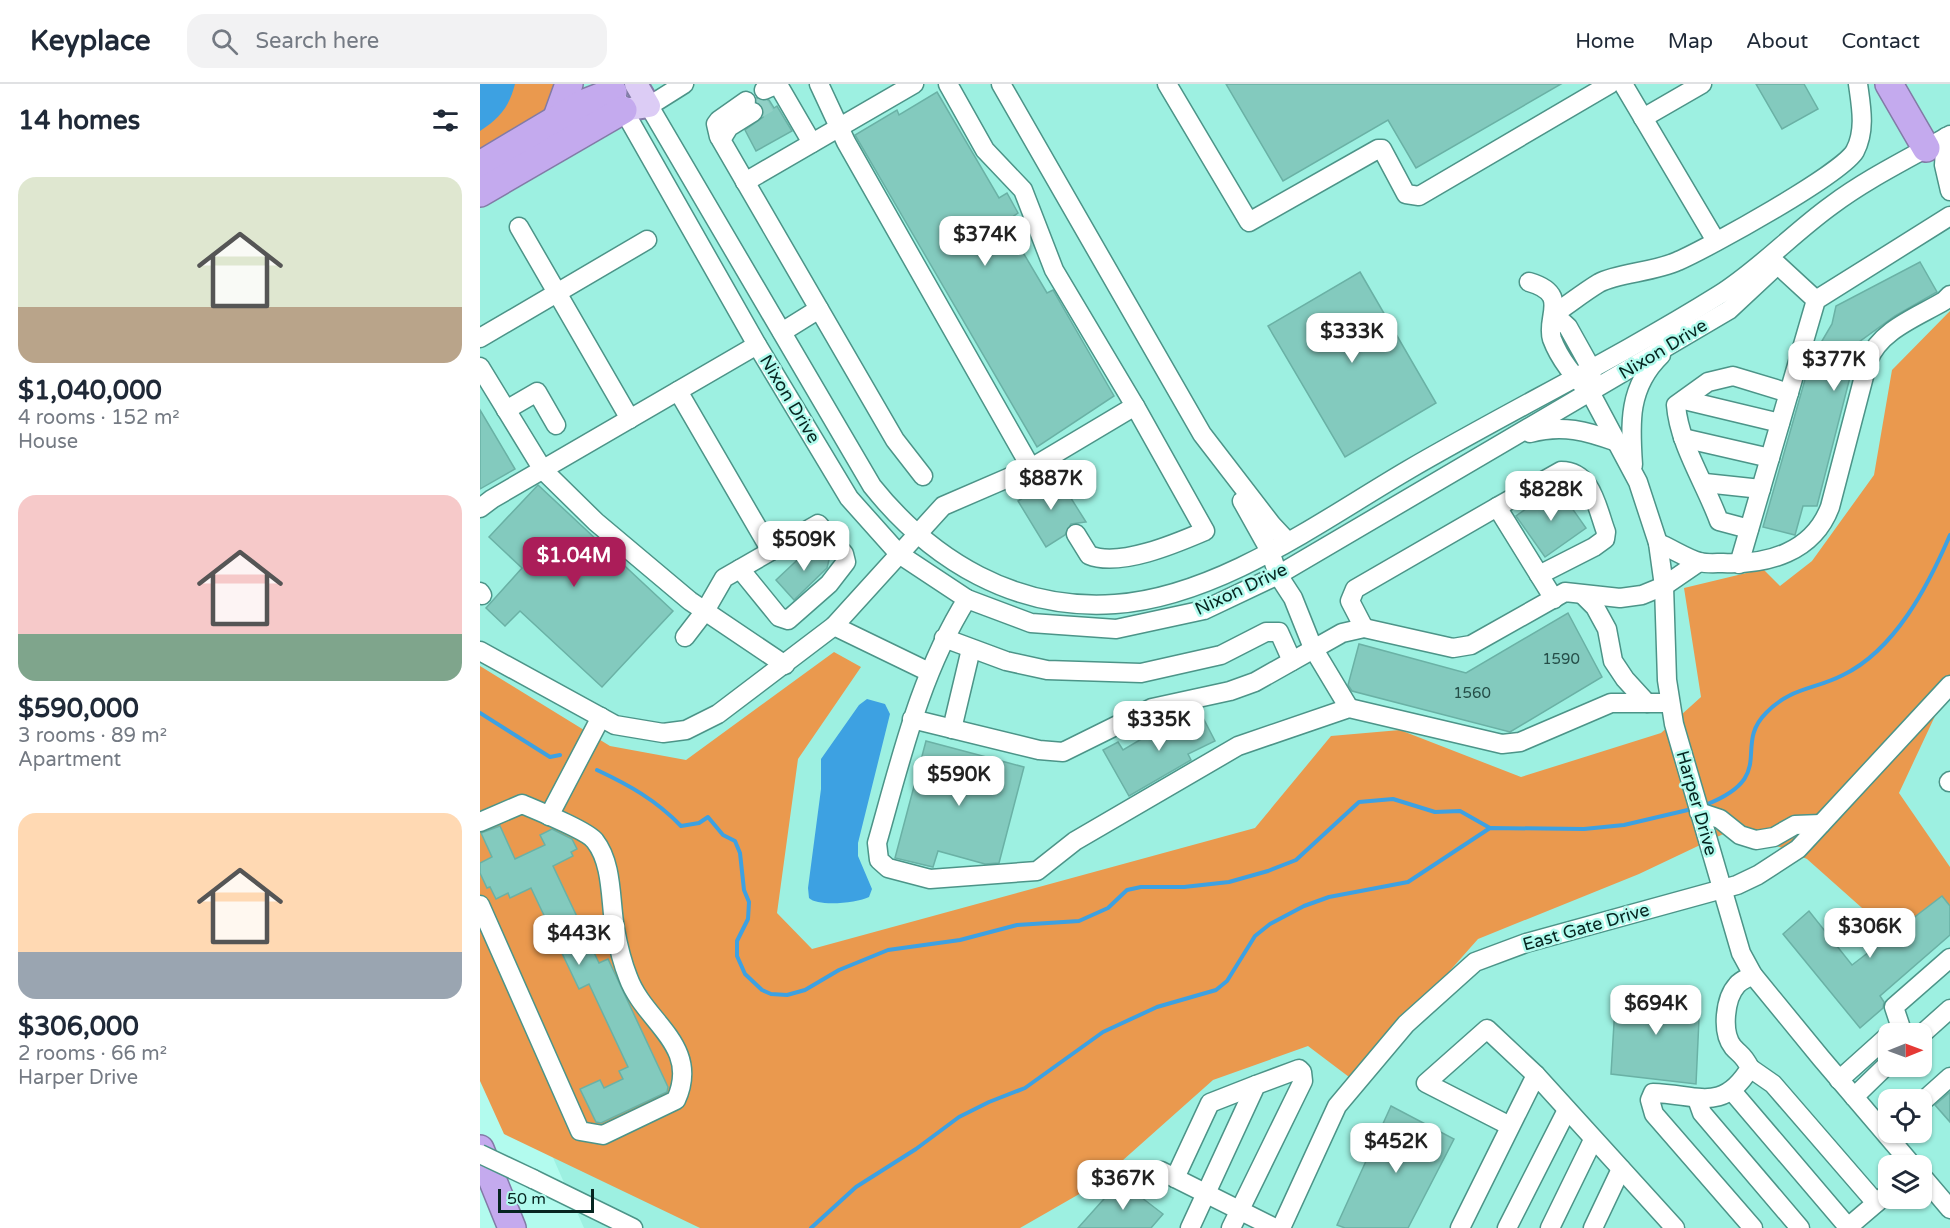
<!DOCTYPE html>
<html lang="en">
<head>
<meta charset="utf-8">
<style>
  body { margin:0; font-family:"Varela Round",sans-serif; background:#f2f2f3; color:#1f2937; height:100vh; display:flex; flex-direction:column; font-size:22px; white-space:nowrap }
  * { box-sizing:border-box; margin:0 }
  p { font-size:20px; color:#747a83 }
  .icon { flex:none; width:33px; height:33px; fill:none; stroke:currentColor; stroke-width:2; stroke-linecap:round; stroke-linejoin:round }
  .map { position:relative; flex:1; overflow:hidden }
  .drawer { display:flex; flex-direction:column; background:#fff; width:480px }
  .drawer>* { flex:none }
  .needle { width:39px; rotate:89deg }
  .controls { position:absolute; left:1398px; top:939px; display:grid; gap:12px }
  .controls a { display:grid; place-items:center; width:54px; height:54px; border-radius:12px; background:#fff; box-shadow:0 2px 4px #0004; font-size:30px }
  .scale { position:absolute; left:18px; bottom:15px; width:96px; box-sizing:border-box; padding-left:6px; border:3px solid #062520; border-top:0; font-size:16px; line-height:21px; white-space:nowrap; color:#062520; -webkit-text-stroke:4px #b2fbee; paint-order:stroke }
  .price { position:absolute; translate:-50% -51px; padding:0 14px; border-radius:12px; background:#fff; color:#222; font-size:20px; line-height:39px; filter:drop-shadow(0 2px 3px #0008) }
  .price::after { content:''; position:absolute; left:50%; top:36px; width:18px; height:14px; margin-left:-9px; background:inherit; clip-path:polygon(0 0,100% 0,50% 100%) }
  .price.current { background:#ab1d59; color:#fff }
  ul { padding:0; list-style:none }
  li { display:grid; align-content:center; gap:12px; height:318px; padding:0 18px }
  li span { display:grid; place-items:center; height:186px; border-radius:18px; color:#555 }
  li>.icon { margin-inline-start:auto }
  span .icon { width:108px; height:108px; fill:#fffc; stroke-width:1 }
  li b { font-size:26px }
  h2 { display:flex; justify-content:space-between; align-items:center; height:72px; padding:0 18px; font-size:26px }
  header { display:flex; align-items:center; gap:36px; box-sizing:border-box; height:84px; padding:0 30px; background:#fff; border-bottom:2px solid #e0e1e3 }
  header strong { font-size:28px }
  nav { display:flex; gap:33px; margin-inline-start:auto; font-size:21px }
  .search { width:420px; height:54px; background:#f2f2f3; display:flex; align-items:center; gap:15px; box-sizing:border-box; padding:0 21px; border-radius:18px; color:#747a83; font-size:22px }
  main { display:flex; flex:1; min-height:0 }
  .map>svg:first-child { display:block }
</style>
</head>
<body>
<header>
<strong>Keyplace</strong>
<div class="search"><svg class="icon" aria-label="search" viewBox="0 0 24 24"><circle cx="10" cy="10" r="6"/><path d="M15 15l6 6"/></svg>Search here</div>
<nav><a>Home</a><a>Map</a><a>About</a><a>Contact</a></nav>
</header>
<main>
<section class="drawer">
<h2>14 homes<svg class="icon" aria-label="filters" viewBox="0 0 24 24"><path d="M4 7h16M4 17h16"/><circle cx="9" cy="7" r="2"/><circle cx="15" cy="17" r="2"/></svg></h2>
<ul>
<li><span style="background:linear-gradient(#dfe7d0 70%,#b9a48a 0)"><svg class="icon" aria-label="home" viewBox="0 0 24 24"><path d="M3 11l9-7 9 7M6 9v11h12V9"/></svg></span><div><b>$1,040,000</b><p>4 rooms · 152 m²</p><p>House</p></div></li>
<li><span style="background:linear-gradient(#f6c9c9 75%,#7fa58c 0)"><svg class="icon" aria-label="home" viewBox="0 0 24 24"><path d="M3 11l9-7 9 7M6 9v11h12V9"/></svg></span><div><b>$590,000</b><p>3 rooms · 89 m²</p><p>Apartment</p></div></li>
<li><span style="background:linear-gradient(#ffd9b3 75%,#9aa5b1 0)"><svg class="icon" aria-label="home" viewBox="0 0 24 24"><path d="M3 11l9-7 9 7M6 9v11h12V9"/></svg></span><div><b>$306,000</b><p>2 rooms · 66 m²</p><p>Harper Drive</p></div></li>
</ul>
</section>
<div class="map">
<svg width="1470" height="1144" viewBox="0 0 1470 1144">
  <rect width="100%" height="100%" fill="#b2fbee"/>
  <path fill="#9df0e1" fill-rule="evenodd" d="M0,0H1470V1144H104L0,908ZM1408,950H1442V982H1408ZM1408,1016H1442V1048H1408ZM1408,1082H1442V1114H1408Z"/>
  <g fill="#ea994e">
    <polygon points="0,0 74,0 63,36 0,70"/>
    <polygon points="1470,227 1470,600 1419,709 1470,783 1470,823 1442,850 1409,848 1327,775 1256,744 1159,790 998,855 873,996 828,962 733,996 615,1101 540,1144 220,1144 24,1050 0,997 0,582 130,662 206,676 354,568 381,583 318,675 297,829 332,865 775,744 851,652 920,646 1041,693 1181,649 1221,613 1204,504 1283,485 1300,502 1332,477 1394,391 1412,286"/>
  </g>
  <g fill="#3da1e2">
    <path d="M0,0H35C29,23 20,34 0,47Z"/>
    <path d="M387,615L405,620L410,630L378,759V772L392,805L389,813C377,819 338,823 329,814L328,804L341,705V675L379,621Z"/>
  </g>
  <g fill="none" stroke-linecap="round" stroke-linejoin="round">
    <g stroke="#3da1e2" stroke-width="4">
      <polyline points="0,629 70,673 80,671"/>
      <path d="M117,686C149,701 176,716 201,742L219,739L228,733L243,751L255,757L260,769L264,806L269,818L268,835L257,857V872L265,890L282,906L291,910L307,911L325,906L359,886L408,866L480,856L537,841L599,837L628,824L647,806L661,803H704L749,798L788,787L816,776L879,718L913,715L955,728L980,727L1010,744"/>
      <path d="M1225,721C1299,692 1252,663 1286,629C1311,603 1334,606 1363,591C1415,566 1448,502 1470,451"/>
      <polyline points="331,1144 376,1103 436,1065 479,1033 509,1018 545,1004 623,948 677,923 736,906 747,897 775,852 790,840 824,822 849,813 928,798 1010,744 1104,745 1144,741 1212,725"/>
    </g>
  </g>
  <g fill="#83cabe" stroke="#6ab1a5" stroke-width="1.5">
    <polygon points="746,0 1081,0 936,84 908,36 803,97"/>
    <polygon points="1276,0 1324,0 1338,25 1302,45"/>
    <polygon points="457,8 519,114 527,109 538,129 525,138 567,209 573,206 634,312 557,363 375,51 417,26 419,31"/>
    <polygon points="277,14 289,16 294,24 297,22 312,47 276,67 265,46 283,33 283,23"/>
    <polygon points="1440,178 1457,208 1415,232 1379,258 1337,422 1323,422 1315,451 1283,443 1334,264 1342,257 1352,240 1356,222"/>
    <polygon points="880,188 956,319 865,373 788,242"/>
    <polygon points="0,326 35,385 0,405"/>
    <polygon points="577,392 606,438 591,440 585,451 566,463 538,417"/>
    <polygon points="58,401 193,527 122,603 40,527 25,542 6,524 42,484 9,453"/>
    <polygon points="1077,403 1106,444 1065,473 1036,432"/>
    <polygon points="339,464 349,476 347,484 314,516 296,496 329,465"/>
    <polygon points="1088,529 1122,593 1030,648 872,607 868,601 879,560 986,589"/>
    <polygon points="719,626 735,657 708,670 711,676 649,712 623,666 638,658 643,666 692,637"/>
    <polygon points="446,657 544,683 519,779 505,780 458,767 453,783 415,774"/>
    <polygon points="20,742 35,775 65,761 60,751 72,745 92,755 97,765 91,768 93,772 73,782 119,879 128,875 188,1003 187,1008 121,1039 116,1038 100,1005 120,996 124,1004 143,995 139,987 148,983 109,900 99,905 51,804 30,814 28,809 16,815 10,803 7,804 0,789 0,779 12,773 1,749"/>
    <polygon points="1462,812 1470,822 1470,851 1400,912 1404,918 1403,924 1380,944 1303,850 1329,827 1372,881"/>
    <polygon points="1136,905 1220,913 1216,1000 1131,990"/>
    <polygon points="1470,1008 1470,1038 1455,1021"/>
    <polygon points="911,1022 974,1055 928,1144 865,1144 857,1141"/>
    <polygon points="640,1097 683,1130 671,1144 598,1144"/>
  </g>
  <g fill="none" stroke-linecap="round" stroke-linejoin="round">
    <polyline stroke="#90d0c5" stroke-width="18" stroke-dasharray="18 9" stroke-linecap="butt" points="273,28 290,18"/>
    <defs>
      <g id="minor">
        <path d="M204,0L169,22L392,402C452,477 536,527 635,520C738,513 841,437 928,386C1031,326 1138,274 1239,211C1280,185 1313,149 1352,121C1388,94 1430,74 1470,51"/>
        <polyline points="339,0 366,58 551,384"/>
        <polyline points="521,0 722,350 792,441 807,457"/>
        <polyline points="687,0 769,138 898,65 902,65 926,110 939,112 1130,0"/>
        <polyline points="1143,0 1236,157"/>
        <polyline points="284,6 293,2 300,4 332,59"/>
        <polyline points="139,18 277,261 369,414 419,470 487,515 551,539 636,545 724,526 798,491 1249,226 1295,183"/>
        <polyline points="273,28 249,43 241,56 415,356 443,392"/>
        <polyline points="1163,34 1222,0"/>
        <polyline points="239,53 236,40 239,36 266,17"/>
        <polyline points="1466,53 1464,81 1470,107"/>
        <polyline points="265,98 434,0"/>
        <polyline points="39,143 150,335"/>
        <polyline points="1297,180 1336,216"/>
        <path d="M1049,198C1091,210 1065,233 1072,255C1079,274 1095,295 1110,308L1112,286L1088,243L1074,230"/>
        <path d="M1074,230C1089,220 1104,208 1119,199C1137,189 1175,188 1198,177C1228,164 1362,90 1375,67C1386,46 1381,22 1378,0"/>
        <polyline points="302,248 339,225"/>
        <polyline points="0,254 167,156"/>
        <polyline points="0,283 63,386 116,438 210,517 305,581"/>
        <polyline points="198,307 291,467 244,494 225,527 205,553"/>
        <polyline points="1110,308 1158,398 1178,459 1184,502 1187,596 1194,640 1261,869 1273,891 1341,974 1433,1082"/>
        <polyline points="1204,316 1300,339"/>
        <polyline points="26,326 57,308 76,341"/>
        <path d="M1050,349C1082,340 1107,347 1137,358"/>
        <polyline points="1203,354 1290,374"/>
        <path d="M1153,381C1150,339 1148,303 1181,271"/>
        <polyline points="1225,399 1281,405"/>
        <polyline points="762,417 790,467 798,491 813,514 833,564 869,624"/>
        <path d="M1017,423L1081,387C1112,387 1117,424 1126,448L1125,455L1114,463L1059,491"/>
        <polyline points="0,424 12,415 277,261"/>
        <path d="M1269,445L1239,437C1225,399 1199,360 1196,321L1228,298L1253,292L1309,309"/>
        <path d="M596,450L609,471C639,484 697,459 725,447L655,322"/>
        <path d="M1178,459C1191,464 1209,476 1220,478C1227,480 1236,479 1243,479C1288,481 1333,468 1350,423L1388,277C1400,246 1437,233 1464,217L1470,211"/>
        <polyline points="1259,480 1336,216 1470,132"/>
        <polyline points="260,485 299,533 308,536 349,500 366,478 364,470 338,440 291,467"/>
        <polyline points="0,508 2,511"/>
        <polyline points="1104,512 1115,523 1127,545 1133,577 1145,595 1167,619"/>
        <path d="M487,515C440,590 421,675 397,759L399,776L408,784L450,795L557,787L595,757L758,662L869,624L1022,660L1040,658L1131,619H1190"/>
        <polyline points="354,542 449,588"/>
        <polyline points="884,544 870,517 875,505 1017,423 1074,515"/>
        <polyline points="464,554 526,577 567,586 661,589 741,571 786,548 799,548 812,577"/>
        <polyline points="0,567 135,641 183,649 206,646 238,630 354,542 463,422 551,384 655,322 574,186 543,106 505,66 468,0"/>
        <polyline points="432,635 559,666 583,668 672,624 750,607 775,598 862,549 884,544 973,564 991,561 1085,508 1140,514 1162,511 1184,502 1219,478"/>
        <polyline points="472,645 491,565"/>
        <polyline points="1469,698 1470,697"/>
        <polyline points="1219,728 1240,735 1260,751 1276,756 1294,753 1315,741 1341,740"/>
        <polyline points="69,732 121,633"/>
        <path d="M0,738L42,720C56,726 108,747 115,757C133,780 130,817 135,845C138,861 142,878 148,893C164,938 221,961 196,1016L123,1051L100,1047L0,821"/>
        <polyline points="1423,950 1414,923 1470,874"/>
        <polyline points="1442,950 1470,925"/>
        <polyline points="1270,984 1293,1000 1396,1119"/>
        <polyline points="1359,996 1408,952"/>
        <polyline points="1252,1007 1368,1143"/>
        <polyline points="1374,1013 1408,980"/>
        <polyline points="1217,1015 1222,1029 1320,1144"/>
        <polyline points="1442,1018 1470,993"/>
        <polyline points="1030,1042 946,999 1007,945 1056,991"/>
        <polyline points="681,1087 795,1144"/>
        <polyline points="1442,1092 1470,1125"/>
        <polyline points="695,1094 730,1019 776,1001"/>
        <polyline points="53,1095 153,1144"/>
        <polyline points="710,1144 776,1001 819,985 822,988 823,997 751,1144"/>
        <polyline points="801,1144 857,1022 926,940 995,878 1046,859 1257,801 1278,791 1318,765 1470,601"/>
        <polyline points="980,1144 1056,991 1195,1144"/>
        <polyline points="1027,1144 1087,1026"/>
        <polyline points="1070,1144 1113,1056"/>
        <polyline points="1113,1144 1141,1085"/>
        <path d="M1273,1144L1174,1030L1170,1016L1173,1009C1217,1010 1242,1030 1270,984C1263,970 1261,972 1253,963C1241,948 1245,914 1257,901C1261,896 1268,894 1273,891"/>
        <polyline points="1367,1144 1408,1109"/>
      </g>
      <polyline id="major" points="143,26 169,22 156,0"/>
      <g id="highway">
        <polyline points="1409,0 1446,64"/>
        <polyline points="76,36 89,0"/>
        <polyline points="0,81 102,20 133,8"/>
        <polyline points="0,109 143,26"/>
        <polyline points="0,1065 32,1144"/>
      </g>
    </defs>
    <use href="#minor" stroke="#4c9488" stroke-width="21"/>
    <use href="#major" stroke="#827ba6" stroke-width="26"/>
    <use href="#highway" stroke="#827ba6" stroke-width="30"/>
    <use href="#minor" stroke="#fff" stroke-width="18"/>
    <use href="#major" stroke="#dcccf5" stroke-width="22"/>
    <use href="#highway" stroke="#c4aaee" stroke-width="27"/>
    <defs>
      <polyline id="minor-bridge" points="0,1070 53,1095"/>
    </defs>
    <use href="#minor-bridge" stroke="#4c9488" stroke-width="21" stroke-linecap="butt"/>
    <use href="#minor-bridge" stroke="#fff" stroke-width="18"/>
  </g>
  <g text-anchor="middle" stroke-width="5" stroke-linejoin="round" paint-order="stroke">
    <g font-size="15" fill="#254e48">
      <text x="1081" y="580">1590</text>
      <text x="992" y="614">1560</text>
    </g>
    <g font-size="18" fill="#062520" stroke="#b2fbee">
      <text transform="translate(1183 265) rotate(-31)" y="6">Nixon Drive</text>
      <text transform="translate(310 315) rotate(59)" y="6">Nixon Drive</text>
      <text transform="translate(761 505) rotate(-25)" y="6">Nixon Drive</text>
      <text transform="translate(1217 719) rotate(74)" y="6">Harper Drive</text>
      <text transform="translate(1106 843) rotate(-16)" y="6">East Gate Drive</text>
    </g>
  </g>
</svg>
<div class="controls">
<a><svg class="needle" viewBox="-14 -14 28 28"><path d="M0-13l5 13h-10z" fill="#e53935"/><path d="M0 13l5-13h-10z" fill="#747a83"/></svg></a>
<a><svg class="icon" aria-label="locate" viewBox="0 0 24 24"><circle cx="12" cy="12" r="6"/><path d="M12 2v4M12 18v4M2 12h4M18 12h4"/></svg></a>
<a><svg class="icon" aria-label="layers" viewBox="0 0 24 24"><path d="M12 4l9 5-9 5-9-5zM3 14l9 5 9-5"/></svg></a>
</div>
<div class="scale">50 m</div>
<b class="price" style="left:505px;top:183px">$374K</b>
<b class="price" style="left:872px;top:280px">$333K</b>
<b class="price" style="left:1354px;top:308px">$377K</b>
<b class="price" style="left:571px;top:427px">$887K</b>
<b class="price" style="left:1071px;top:438px">$828K</b>
<b class="price" style="left:324px;top:488px">$509K</b>
<b class="price current" style="left:94px;top:504px">$1.04M</b>
<b class="price" style="left:679px;top:668px">$335K</b>
<b class="price" style="left:479px;top:723px">$590K</b>
<b class="price" style="left:1390px;top:875px">$306K</b>
<b class="price" style="left:99px;top:882px">$443K</b>
<b class="price" style="left:1176px;top:952px">$694K</b>
<b class="price" style="left:916px;top:1090px">$452K</b>
<b class="price" style="left:643px;top:1127px">$367K</b>
</div>
</main>
</body>
</html>
